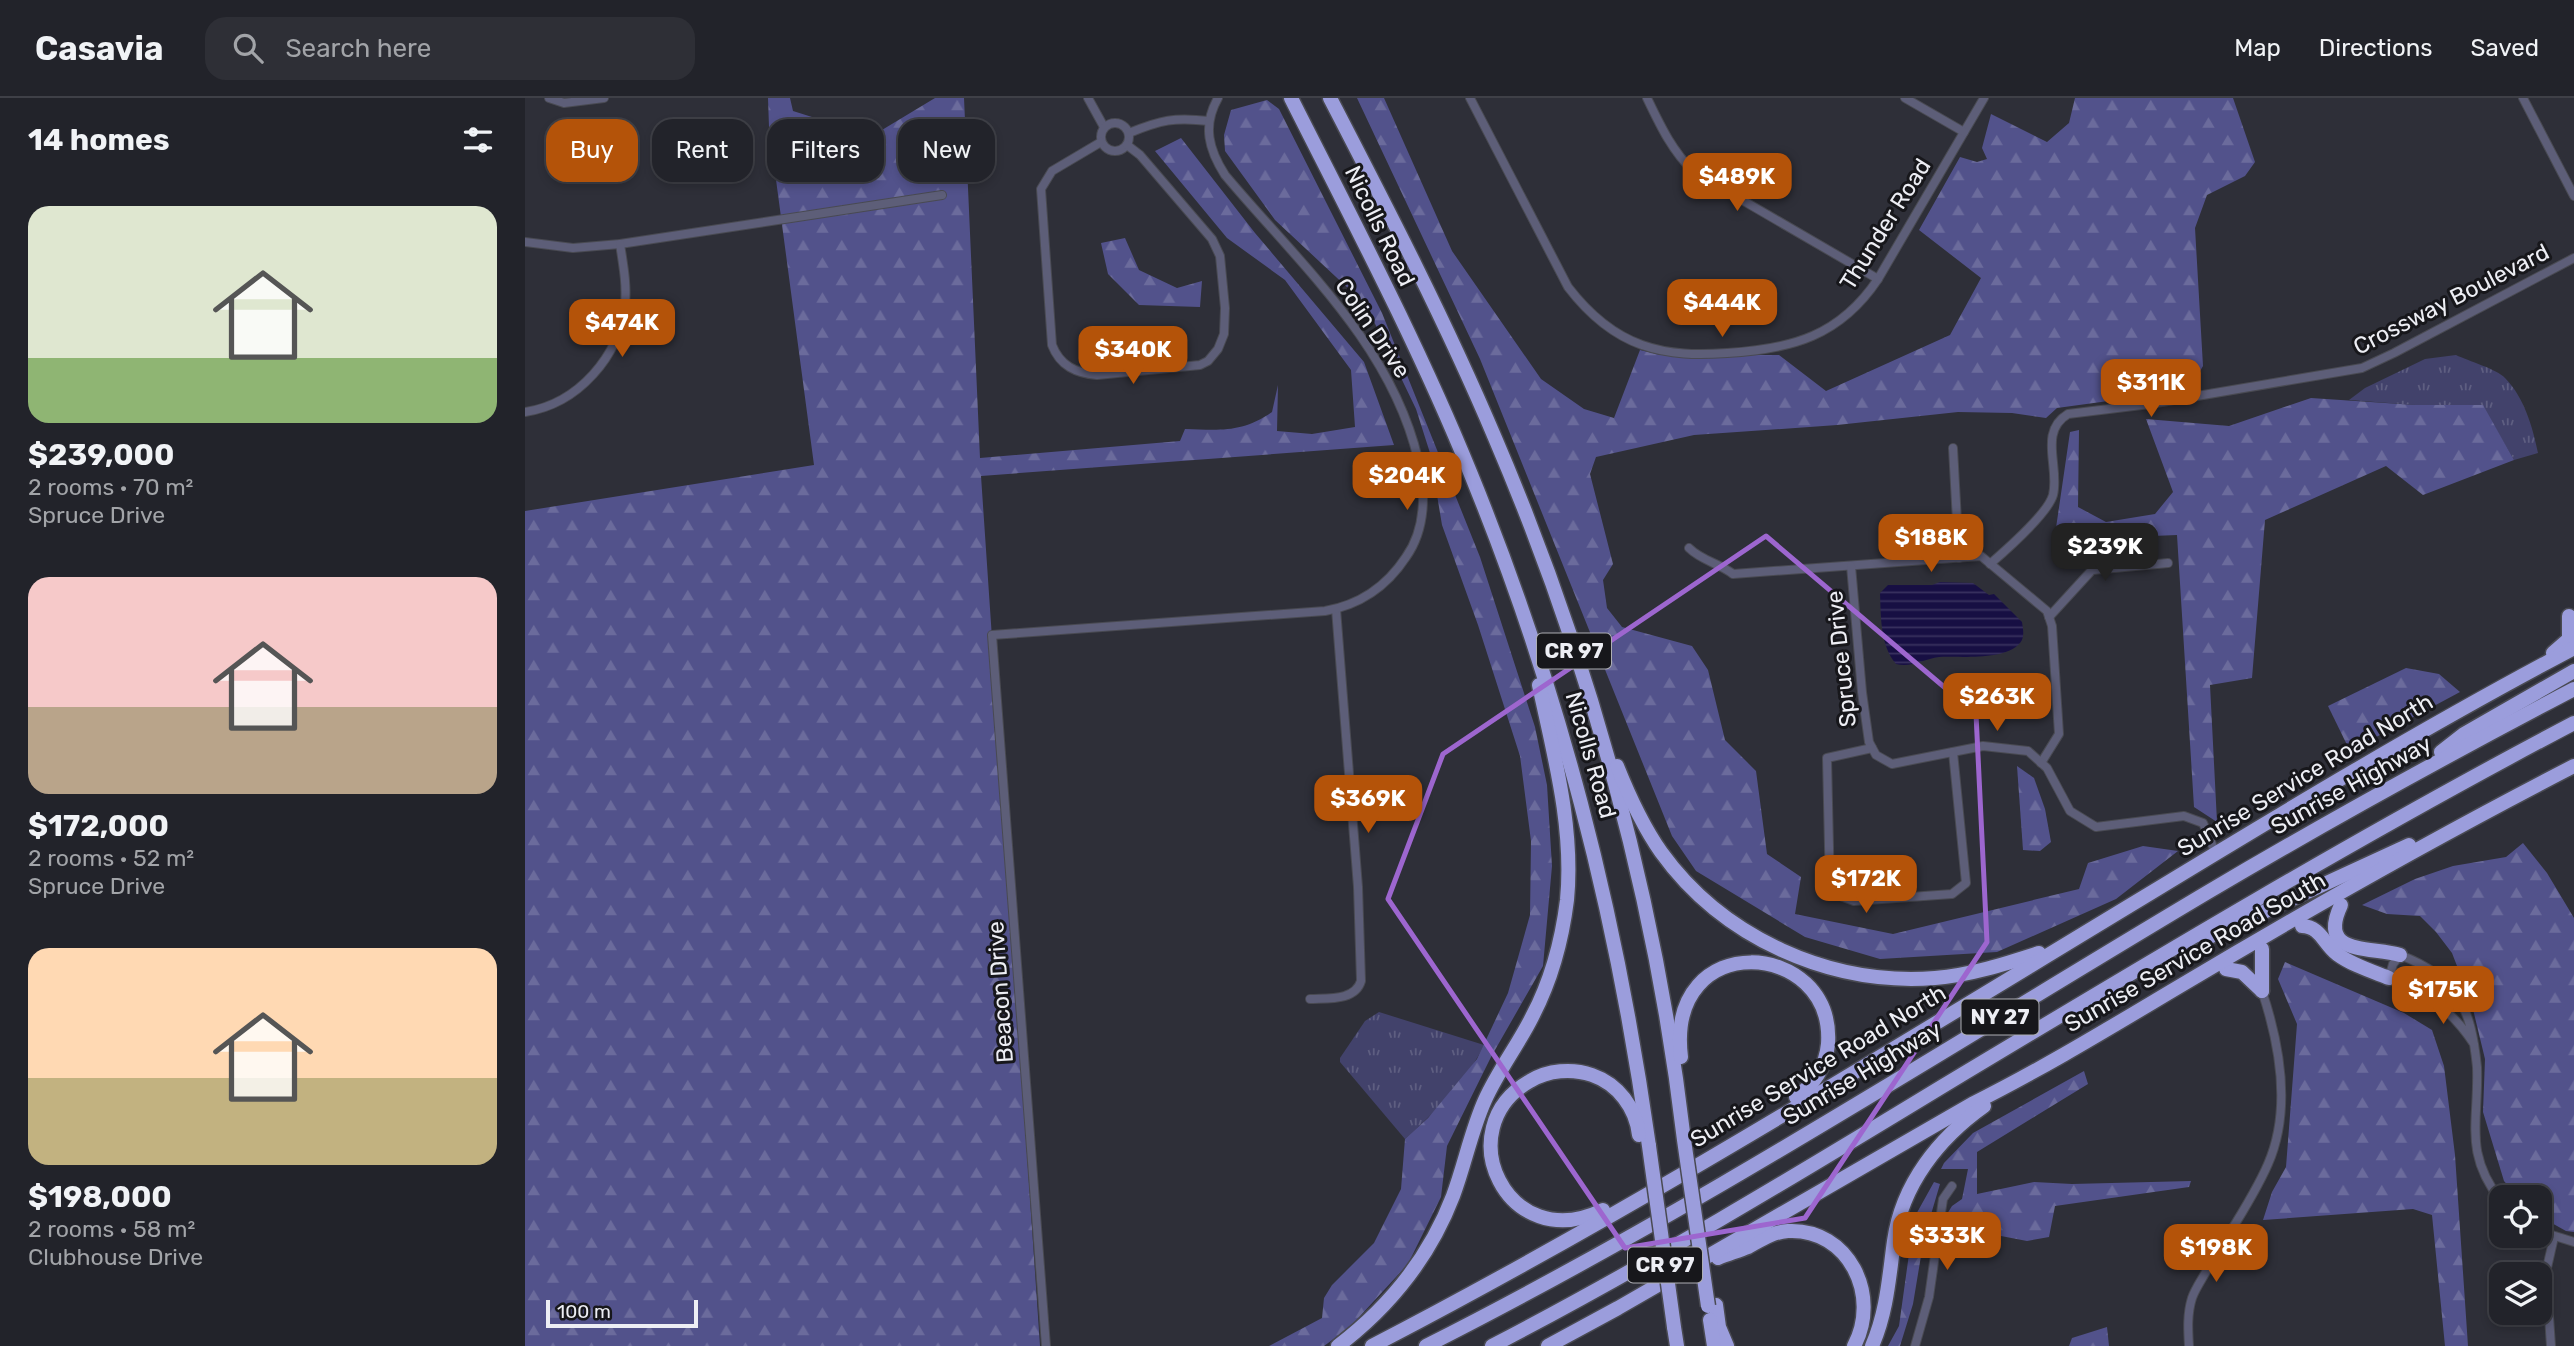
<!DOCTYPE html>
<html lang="en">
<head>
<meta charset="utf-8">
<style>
  body { margin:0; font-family:Rubik,sans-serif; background:#2e2f36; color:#f1f3f6; height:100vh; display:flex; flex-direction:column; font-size:26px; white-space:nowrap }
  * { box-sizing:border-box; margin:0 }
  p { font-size:23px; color:#a2a4a8 }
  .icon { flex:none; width:38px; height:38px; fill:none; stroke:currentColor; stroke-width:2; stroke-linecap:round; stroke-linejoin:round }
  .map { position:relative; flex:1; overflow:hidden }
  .details { display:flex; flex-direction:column; background:#22232a; width:525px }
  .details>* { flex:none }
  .top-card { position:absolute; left:21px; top:21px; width:665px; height:63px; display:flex; gap:14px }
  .controls { position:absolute; left:1964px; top:1087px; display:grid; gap:14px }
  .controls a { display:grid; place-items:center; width:63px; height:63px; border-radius:14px; background:#22232a; box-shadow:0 4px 10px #0003,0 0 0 2px #3f4047; font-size:35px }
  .scale { position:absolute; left:21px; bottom:18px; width:152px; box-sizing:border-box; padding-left:7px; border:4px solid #edeef4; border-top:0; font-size:19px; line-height:24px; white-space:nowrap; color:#edeef4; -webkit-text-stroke:5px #17171b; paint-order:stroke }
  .price { position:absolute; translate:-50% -60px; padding:0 16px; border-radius:14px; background:#b45309; color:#fff; font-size:23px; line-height:46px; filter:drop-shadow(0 2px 4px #0008) }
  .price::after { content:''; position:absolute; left:50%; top:42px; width:21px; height:16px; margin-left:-10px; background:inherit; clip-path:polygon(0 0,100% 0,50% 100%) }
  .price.current { background:#222; color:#fff }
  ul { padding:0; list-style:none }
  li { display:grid; align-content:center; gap:14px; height:371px; padding:0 28px }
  li span { display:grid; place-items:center; height:217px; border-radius:21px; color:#555 }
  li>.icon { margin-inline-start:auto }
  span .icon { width:126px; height:126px; fill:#fffc; stroke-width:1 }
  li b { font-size:30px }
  h2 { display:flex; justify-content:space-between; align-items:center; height:84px; padding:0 28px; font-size:30px }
  .chip { padding:0 24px; border-radius:21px; background:#22232a; box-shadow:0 4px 10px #0003,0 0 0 2px #3f4047; font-size:24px; line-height:63px }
  .chip.current { background:#b45309; color:#fff }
  header { display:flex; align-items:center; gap:42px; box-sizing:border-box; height:98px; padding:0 35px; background:#22232a; border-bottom:2px solid #3f4047 }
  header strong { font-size:33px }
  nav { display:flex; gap:38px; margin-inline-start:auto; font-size:24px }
  .search { width:490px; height:63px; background:#2e2f36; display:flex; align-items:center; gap:18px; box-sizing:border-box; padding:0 24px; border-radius:21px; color:#a2a4a8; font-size:26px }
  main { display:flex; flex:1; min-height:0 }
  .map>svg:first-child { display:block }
</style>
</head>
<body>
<header>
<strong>Casavia</strong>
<div class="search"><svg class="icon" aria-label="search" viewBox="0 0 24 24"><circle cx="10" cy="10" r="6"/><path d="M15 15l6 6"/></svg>Search here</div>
<nav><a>Map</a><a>Directions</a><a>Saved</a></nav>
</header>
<main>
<section class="details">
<h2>14 homes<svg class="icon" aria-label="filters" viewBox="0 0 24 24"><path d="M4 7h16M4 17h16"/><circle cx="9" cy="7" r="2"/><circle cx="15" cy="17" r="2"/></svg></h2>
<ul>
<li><span style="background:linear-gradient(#dfe7d0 70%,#8fb573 0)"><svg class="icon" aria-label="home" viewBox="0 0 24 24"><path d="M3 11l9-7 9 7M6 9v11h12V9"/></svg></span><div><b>$239,000</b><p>2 rooms · 70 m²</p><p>Spruce Drive</p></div></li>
<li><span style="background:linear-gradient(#f6c9c9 60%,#b9a48a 0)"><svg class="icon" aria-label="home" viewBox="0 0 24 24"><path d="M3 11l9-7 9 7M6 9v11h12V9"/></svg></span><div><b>$172,000</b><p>2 rooms · 52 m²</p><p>Spruce Drive</p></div></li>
<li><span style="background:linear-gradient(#ffd9b3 60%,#c2b280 0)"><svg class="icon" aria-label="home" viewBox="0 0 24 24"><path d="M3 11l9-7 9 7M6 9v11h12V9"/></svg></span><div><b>$198,000</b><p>2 rooms · 58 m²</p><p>Clubhouse Drive</p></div></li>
</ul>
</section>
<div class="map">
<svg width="2049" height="1248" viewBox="0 0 2049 1248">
  <defs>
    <pattern id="grass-tufts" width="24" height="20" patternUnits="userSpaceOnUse" patternTransform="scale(1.75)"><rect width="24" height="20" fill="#42426b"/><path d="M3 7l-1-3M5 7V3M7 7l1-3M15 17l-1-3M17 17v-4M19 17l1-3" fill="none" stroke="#5e5e81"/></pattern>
    <pattern id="forest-firs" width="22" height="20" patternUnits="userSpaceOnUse" patternTransform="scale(1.75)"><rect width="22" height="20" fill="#52528b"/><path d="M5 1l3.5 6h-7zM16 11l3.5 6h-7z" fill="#6b6b9c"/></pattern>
    <pattern id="water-rules" width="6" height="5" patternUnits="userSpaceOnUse" patternTransform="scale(1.75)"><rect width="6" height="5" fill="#170f43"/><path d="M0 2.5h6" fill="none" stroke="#39325f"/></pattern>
  </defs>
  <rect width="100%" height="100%" fill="#2e2f38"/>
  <g fill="url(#grass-tufts)">
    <path d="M1931,257C1943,263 1972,271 1980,280C1999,299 2008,330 2013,355L1989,362L1957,307H1890L1824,302L1840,290L1900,261Z"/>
    <path d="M854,914L959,947C943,981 908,1016 880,1041L815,964V960L840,923Z"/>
  </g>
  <g fill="url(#forest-firs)">
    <path d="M243,0H265L268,13L347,38L410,0H439L455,360L655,343L660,331C695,332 717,335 747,314L753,287L752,333L787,336L830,329L826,272L760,182L702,140L630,53L656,40L730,135L839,264L869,347L456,378L515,1248H0V413L289,367L244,29Z"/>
    <polygon points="832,0 859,0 927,153 1016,281 1059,311 1089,320 1115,252 1136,257 1254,257 1301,293 1425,237 1456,180 1394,132 1435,59 1452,64 1462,61 1457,50 1466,16 1522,44 1544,25 1550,0 1708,0 1730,64 1720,78 1682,97 1670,130 1678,268 1664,292 1532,310 1521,320 1487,315 1433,314 1312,327 1169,337 1071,359 1065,376 1088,466 1078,482 1082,510 1097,529 1167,548 1183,572 1200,642 1231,673 1242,756 1276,779 1270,816 1368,836 1554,791 1563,765 1618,748 1653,753 1591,801 1472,854 1355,861 1280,839 1171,773 1147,738 955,261"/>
    <polygon points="742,2 754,11 857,215 955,459 1010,629 1022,687 1027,768 1018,868 966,959 922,1048 916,1099 883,1166 825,1229 799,1248 744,1248 797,1220 799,1200 807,1187 849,1145 876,1091 880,1041 903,1020 952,961 983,895 1005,817 1006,743 995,658 953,527 917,427 905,355 891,311 841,207 750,122 700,53 699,37 706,12"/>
    <polygon points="600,140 614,172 652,190 677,183 675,209 614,207 583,176 576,145"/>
    <polygon points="1786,300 1890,307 1958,307 1989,362 1898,397 1861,368 1740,422 1727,580 1685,587 1692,724 1669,709 1652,437 1554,441 1531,430 1545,334 1554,332 1553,409 1581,424 1630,416 1648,394 1621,321 1704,328"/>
    <polygon points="1881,570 1914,576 1935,594 1825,653 1803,608"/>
    <polygon points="1492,668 1509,680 1520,711 1526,744 1515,753 1498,752"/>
    <polygon points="1998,745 2022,775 2049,820 2049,1134 2041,1133 2014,1118 2014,1099 1993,1099 1979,1083 1958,1014 1960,961 1947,907 1927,855 1911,834 1895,818 1862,816 1837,807 1890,781 1928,768 1981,759"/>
    <polygon points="1760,864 1879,915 1907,932 1919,968 1930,1057 1943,1248 1920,1248 1907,1117 1888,1111 1738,1122 1747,1094 1761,1069 1772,926 1753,881"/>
    <polygon points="1559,973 1563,986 1452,1054 1452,1096 1509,1084 1547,1086 1666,1083 1664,1089 1530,1108 1524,1139 1502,1143 1476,1138 1444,1137 1426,1129 1422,1116 1427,1108 1437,1101 1443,1071 1416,1071 1419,1065 1448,1035"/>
    <polygon points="1409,1084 1415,1086 1399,1140 1388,1206 1375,1248 1363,1248 1374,1228 1389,1120"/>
    <polygon points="1582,1229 1584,1248 1544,1248 1547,1240"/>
  </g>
  <g fill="url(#water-rules)">
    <path d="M1415,484L1448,485L1464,497L1469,496L1497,524C1498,531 1500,539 1495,545C1480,563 1435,558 1414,559C1399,561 1386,570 1371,566C1355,547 1356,519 1355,495L1363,487H1407Z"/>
    <polygon points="1464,584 1466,602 1442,603 1441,588"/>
  </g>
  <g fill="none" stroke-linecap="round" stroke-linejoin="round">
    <defs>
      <g id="street">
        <polyline points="24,0 39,5 79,0"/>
        <polyline points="563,0 579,29"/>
        <path d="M945,0L1043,189C1063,215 1086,236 1117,247C1145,257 1173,257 1202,255C1267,251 1315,238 1353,181L1459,0"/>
        <path d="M1122,0C1135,27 1147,53 1169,74L1353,181"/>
        <polyline points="1380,0 1439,34"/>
        <polyline points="1998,0 2049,98"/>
        <circle cx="590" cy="39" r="14"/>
        <path d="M604,35C636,22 649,19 684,23"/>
        <path d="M576,44L527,73L516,91L527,247C535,268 551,275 572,277L675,267L683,263L693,251L699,236L700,210L695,158L687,141L615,57L602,47"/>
        <polyline points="0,144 48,150 95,146 417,97"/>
        <path d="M0,314C53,306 95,258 100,206C102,186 98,166 95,146"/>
        <polyline points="1428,350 1434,460"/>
        <path d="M1164,450C1177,463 1194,465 1208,476L1456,458L1522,513L1527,528L1534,636L1516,665"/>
        <path d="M1465,466C1480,453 1523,415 1528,397C1535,369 1513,334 1543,316L1625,306L1837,270L1869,255L2049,160"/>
        <polyline points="1326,468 1337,594 1344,644 1351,657 1367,666 1458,648 1503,653 1522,670 1545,713 1571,729 1659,718 1678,725 1691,756"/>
        <polyline points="1524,519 1567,472 1643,465"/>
        <polyline points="1347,650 1302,660 1305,794 1329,803 1427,796 1441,785 1428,654"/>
        <polyline points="1899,897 1905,887 1908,873"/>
        <path d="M785,901C803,900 830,903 836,883L833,789L811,511"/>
        <path d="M1949,946C1924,908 1904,899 1864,880L1868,866L1875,857C1933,879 1946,910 1952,969C1954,1024 1938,1054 1976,1103"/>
        <polyline points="2014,1133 2049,1144"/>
        <path d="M521,1248L467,537L800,513C834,507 862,488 881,459C901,431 901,393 893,361C866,246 773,164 700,77C684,52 677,28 693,0"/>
        <polyline points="1390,1248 1404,1199 1418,1101 1427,1088"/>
        <path d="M1664,1248C1663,1232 1662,1216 1667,1200C1670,1191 1677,1181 1682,1172C1702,1137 1727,1103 1743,1066C1767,1011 1755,947 1737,893"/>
        <polyline points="2026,1248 2021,1174 2029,1139"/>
      </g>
      <g id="highway">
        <path d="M766,0C828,123 893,246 945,374C1035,594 1091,813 1124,1048"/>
        <path d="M805,0C863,112 921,224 970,340C1065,562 1131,802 1159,1042"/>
        <polyline points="2028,555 2044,541 2044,518"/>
        <polyline points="1916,654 1939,636 2049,573"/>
        <path d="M1092,668C1104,698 1117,727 1136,754C1198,840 1305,888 1410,880C1446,877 1480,866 1514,855"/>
        <path d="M1816,807C1792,858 1845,848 1875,857"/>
        <path d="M1777,828C1796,829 1798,845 1812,856C1827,867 1846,873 1864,880"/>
        <polyline points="1680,841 1884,747"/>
        <polyline points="1737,851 1737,893"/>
        <polyline points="1701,871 1717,874 1737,893"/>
        <path d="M1156,959C1140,829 1310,841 1303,946C1301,968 1289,987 1271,999"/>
        <path d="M1078,1112C982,1159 922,1030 1005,983C1023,972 1047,970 1067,977C1093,986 1111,1010 1114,1037"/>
        <path d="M1193,1160C1203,1156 1213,1153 1223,1149C1236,1142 1247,1134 1263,1133C1324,1130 1356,1198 1329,1248"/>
        <polyline points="1191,1207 1194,1229 1202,1248"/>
        <polyline points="1185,1222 1189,1248"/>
        <polyline points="1149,1229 1152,1248"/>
        <path d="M813,1248C864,1209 905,1158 928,1098C940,1066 946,1033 960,1002C973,973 993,947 1007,919C1026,883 1037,842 1042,802C1049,730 1029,657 1014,587"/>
        <path d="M847,1248C1109,1112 1361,955 1614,802C1757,715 1901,628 2049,550"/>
        <path d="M901,1248C1170,1112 1424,948 1683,794C1803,723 1925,656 2049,591"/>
        <path d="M967,1248C1121,1168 1270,1078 1418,988C1626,863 1834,738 2049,625"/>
        <path d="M1023,1248L1093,1210L1447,1006C1519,970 1586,929 1655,888C1784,811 1915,737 2049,668"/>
        <path d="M1347,1248C1362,1214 1364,1179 1369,1143C1377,1086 1414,1040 1459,1008"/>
      </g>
    </defs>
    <use href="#street" stroke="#494a52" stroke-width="10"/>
    <use href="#highway" stroke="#494a52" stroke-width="17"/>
    <use href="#street" stroke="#5d5e78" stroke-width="8"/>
    <use href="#highway" stroke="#9b9ddc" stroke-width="14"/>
    <defs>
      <g id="highway-bridge">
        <polyline points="1159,1042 1183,1208"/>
        <polyline points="1124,1048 1149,1229"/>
      </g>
    </defs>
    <use href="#highway-bridge" stroke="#494a52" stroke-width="17" stroke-linecap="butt"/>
    <use href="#highway-bridge" stroke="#9b9ddc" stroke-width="14"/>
  </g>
  <path fill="none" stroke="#9d66cf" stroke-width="5" stroke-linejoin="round" d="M1241,438L1451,616L1462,844L1280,1120L1100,1150L863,801L918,656Z"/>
  <g text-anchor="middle" stroke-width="6" stroke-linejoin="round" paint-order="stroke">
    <g fill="#17171b" stroke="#adaeb3" stroke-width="2">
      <rect x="1012" y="535.5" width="74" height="35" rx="5"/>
      <rect x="1436.5" y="901.5" width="77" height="35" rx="5"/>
      <rect x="1103" y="1149.5" width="74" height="35" rx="5"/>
    </g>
    <g font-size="21" font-weight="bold" fill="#edeef4">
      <text x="1049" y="560">CR 97</text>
      <text x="1475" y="926">NY 27</text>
      <text x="1140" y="1174">CR 97</text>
    </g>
    <g font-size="23" fill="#edeef4" stroke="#17171b">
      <text transform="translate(1360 126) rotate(-58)" y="8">Thunder Road</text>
      <text transform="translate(855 128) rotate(64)" y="8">Nicolls Road</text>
      <text transform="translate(1926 201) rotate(-27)" y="8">Crossway Boulevard</text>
      <text transform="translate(848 230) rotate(56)" y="8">Colin Drive</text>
      <text transform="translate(1316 561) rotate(-96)" y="8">Spruce Drive</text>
      <text transform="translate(1066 657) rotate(74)" y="8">Nicolls Road</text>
      <text transform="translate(1780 677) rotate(-31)" y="8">Sunrise Service Road North</text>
      <text transform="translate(1826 687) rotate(-29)" y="8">Sunrise Highway</text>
      <text transform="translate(1670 854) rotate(-30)" y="8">Sunrise Service Road South</text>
      <text transform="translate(475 894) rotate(-94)" y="8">Beacon Drive</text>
      <text transform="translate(1293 968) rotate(-31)" y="8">Sunrise Service Road North</text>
      <text transform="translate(1337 975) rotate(-31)" y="8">Sunrise Highway</text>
    </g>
  </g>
</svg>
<div class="controls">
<a><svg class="icon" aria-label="locate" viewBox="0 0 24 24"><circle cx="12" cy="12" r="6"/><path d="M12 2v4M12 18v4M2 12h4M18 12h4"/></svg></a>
<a><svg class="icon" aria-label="layers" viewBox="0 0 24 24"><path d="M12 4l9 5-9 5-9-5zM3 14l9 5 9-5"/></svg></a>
</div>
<div class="scale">100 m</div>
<b class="price" style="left:1212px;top:115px">$489K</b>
<b class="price" style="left:1197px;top:241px">$444K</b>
<b class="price" style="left:97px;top:261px">$474K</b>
<b class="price" style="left:608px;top:288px">$340K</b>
<b class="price" style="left:1626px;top:321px">$311K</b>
<b class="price" style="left:882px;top:414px">$204K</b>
<b class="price" style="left:1406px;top:476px">$188K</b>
<b class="price current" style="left:1580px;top:485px">$239K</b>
<b class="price" style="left:1472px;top:635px">$263K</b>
<b class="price" style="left:843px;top:737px">$369K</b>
<b class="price" style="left:1341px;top:817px">$172K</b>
<b class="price" style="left:1918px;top:928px">$175K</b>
<b class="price" style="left:1422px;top:1174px">$333K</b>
<b class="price" style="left:1691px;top:1186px">$198K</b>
<div class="top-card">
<a class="chip current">Buy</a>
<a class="chip">Rent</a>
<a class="chip">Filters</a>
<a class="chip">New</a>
</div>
</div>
</main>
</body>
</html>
